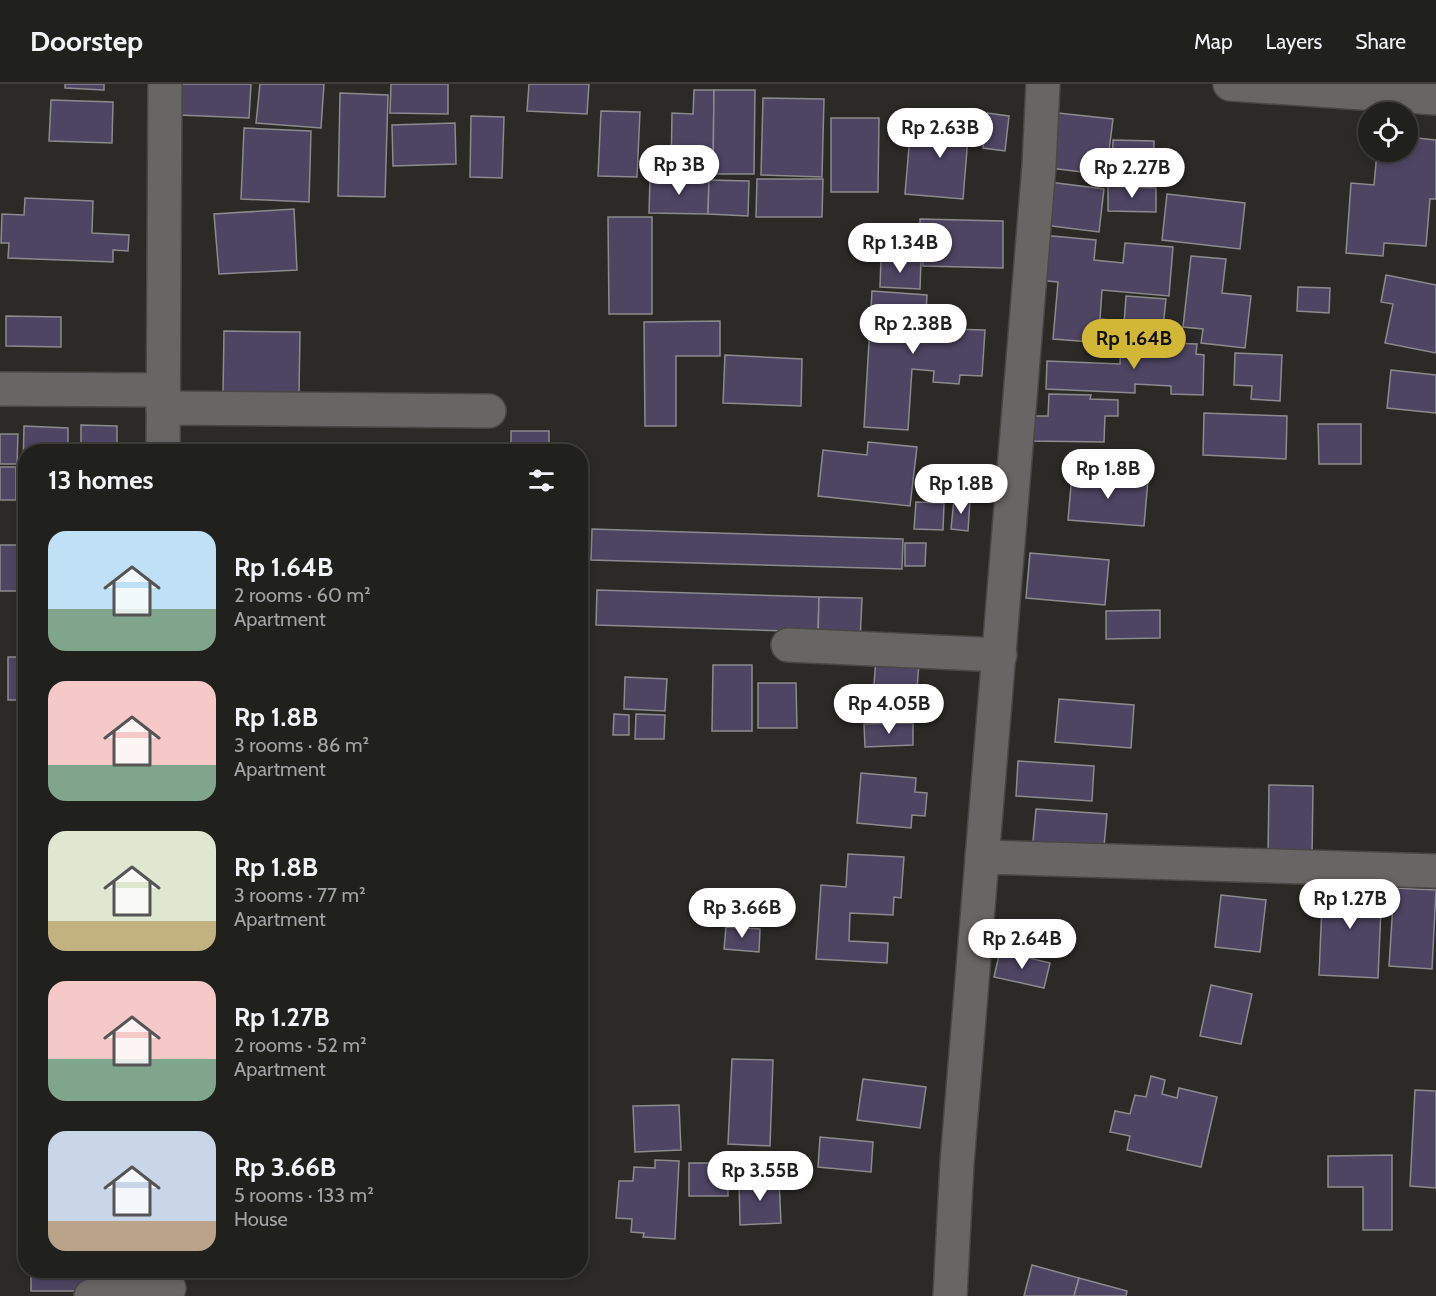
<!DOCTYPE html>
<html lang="en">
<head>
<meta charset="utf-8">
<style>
  body { margin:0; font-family:Cabin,sans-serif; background:#2d2d2a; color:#f1f3f6; height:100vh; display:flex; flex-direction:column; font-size:22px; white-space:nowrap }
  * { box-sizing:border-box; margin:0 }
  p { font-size:20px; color:#a2a3a4 }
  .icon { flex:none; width:33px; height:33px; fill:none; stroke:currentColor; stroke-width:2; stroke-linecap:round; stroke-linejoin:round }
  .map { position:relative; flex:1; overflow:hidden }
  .drawer { position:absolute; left:18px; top:360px; width:570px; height:834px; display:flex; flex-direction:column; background:#20201d; border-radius:24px; box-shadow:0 3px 9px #0003,0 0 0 2px #3d3e3b }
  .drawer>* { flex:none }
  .tools { position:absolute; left:1358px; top:18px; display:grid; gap:12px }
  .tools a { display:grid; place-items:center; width:60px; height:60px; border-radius:50%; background:#20201d; box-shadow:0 3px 9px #0003,0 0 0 2px #3d3e3b; font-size:30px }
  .price { position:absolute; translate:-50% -51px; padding:0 14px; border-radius:21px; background:#fff; color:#222; font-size:20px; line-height:39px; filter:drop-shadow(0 2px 3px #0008) }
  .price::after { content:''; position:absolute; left:50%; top:36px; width:18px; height:14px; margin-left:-9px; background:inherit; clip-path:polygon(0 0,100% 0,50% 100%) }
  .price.selected { background:#d2b736; color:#111 }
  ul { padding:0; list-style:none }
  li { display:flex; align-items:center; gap:18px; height:150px; padding:0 30px }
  li span { display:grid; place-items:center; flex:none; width:168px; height:120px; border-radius:18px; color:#555 }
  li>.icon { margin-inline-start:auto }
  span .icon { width:72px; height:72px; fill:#fffc; stroke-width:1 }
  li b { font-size:26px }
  h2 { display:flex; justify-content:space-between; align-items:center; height:72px; padding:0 30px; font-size:26px }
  header { display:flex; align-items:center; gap:36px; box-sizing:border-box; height:84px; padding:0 30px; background:#20201d; border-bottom:2px solid #3d3e3b }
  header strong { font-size:28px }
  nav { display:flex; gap:33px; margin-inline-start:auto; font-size:21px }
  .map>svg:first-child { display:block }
</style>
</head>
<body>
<header>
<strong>Doorstep</strong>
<nav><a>Map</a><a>Layers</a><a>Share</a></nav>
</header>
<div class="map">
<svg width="1436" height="1212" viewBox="0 0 1436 1212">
  <rect width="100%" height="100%" fill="#2b2a27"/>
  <g fill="#4e4563" stroke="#8b8a8d" stroke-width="1.5">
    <polygon points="65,0 104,0 104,6 65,4"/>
    <polygon points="181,0 251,0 249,34 179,31"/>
    <polygon points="260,0 324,0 321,44 256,39"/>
    <polygon points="391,0 448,0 448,30 390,29"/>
    <polygon points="529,0 589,0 587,30 527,27"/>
    <polygon points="694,6 714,6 713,90 671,89 672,29 693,30"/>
    <polygon points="714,6 755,6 754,90 713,90"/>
    <polygon points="340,9 388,11 385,113 338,112"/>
    <polygon points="763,14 824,15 822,93 761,91"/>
    <polygon points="51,16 113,18 112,59 49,57"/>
    <polygon points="601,27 640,28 637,93 598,92"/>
    <polygon points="939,27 970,29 963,115 905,110 910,51 936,54"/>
    <polygon points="1049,28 1113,35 1106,91 1042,83"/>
    <polygon points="987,29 1009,32 1005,67 983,64"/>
    <polygon points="471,32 504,33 502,94 470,93"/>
    <polygon points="831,34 879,34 878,108 831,108"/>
    <polygon points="455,39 456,80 393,82 392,41"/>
    <polygon points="244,44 311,47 309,118 241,115"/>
    <polygon points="1407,53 1436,56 1436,115 1430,115 1426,162 1384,159 1383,172 1346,169 1351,99 1374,101 1377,68 1407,68"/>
    <polygon points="1113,56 1154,57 1153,98 1112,97"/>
    <polygon points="650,94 709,96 708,130 649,129"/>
    <polygon points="757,95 823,95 822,133 756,133"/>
    <polygon points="709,96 749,97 748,132 708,130"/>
    <polygon points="1049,98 1104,105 1099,148 1044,141"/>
    <polygon points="1108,102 1156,104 1156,128 1108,127"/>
    <polygon points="1167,110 1245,119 1240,165 1162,156"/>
    <polygon points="25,114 93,117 92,149 129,151 128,167 113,166 113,178 8,174 9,159 1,159 2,130 24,131"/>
    <polygon points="294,125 297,186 219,190 214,130"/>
    <polygon points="608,133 652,133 652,230 609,230"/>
    <polygon points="920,135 1003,137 1003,184 923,182 923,173 920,173"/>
    <polygon points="1041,151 1096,156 1094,176 1123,179 1125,159 1173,163 1169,212 1102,206 1100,235 1119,237 1117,260 1053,255 1058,198 1037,196"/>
    <polygon points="1191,172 1226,175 1222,209 1251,212 1245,264 1201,259 1203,245 1183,243"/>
    <polygon points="881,174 921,176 920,205 880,203"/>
    <polygon points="1386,191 1436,201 1436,269 1385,259 1393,220 1381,218"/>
    <polygon points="1298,203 1330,204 1329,229 1297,227"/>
    <polygon points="872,207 927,211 926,228 951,229 950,245 985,246 982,292 960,291 959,300 933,298 934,287 912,285 908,346 864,343"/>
    <polygon points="1126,212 1166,215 1163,243 1124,240"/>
    <polygon points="6,232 61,233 61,263 6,262"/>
    <polygon points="720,237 720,272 676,272 676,342 645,342 644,238"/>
    <polygon points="224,247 300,248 299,310 223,309"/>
    <polygon points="1121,257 1197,260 1196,270 1204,271 1203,311 1171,310 1171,302 1135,300 1135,309 1046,305 1047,277 1120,280"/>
    <polygon points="1235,269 1282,271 1280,317 1251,315 1252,302 1234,301"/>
    <polygon points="725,271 802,275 801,322 723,319"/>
    <polygon points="1391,286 1436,291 1436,329 1387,324"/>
    <polygon points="1049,310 1091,311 1090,315 1118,316 1118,332 1105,332 1104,358 1029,357 1030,332 1048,332"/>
    <polygon points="1204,329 1287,332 1286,375 1203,371"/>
    <polygon points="1318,340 1361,340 1361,380 1319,380"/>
    <polygon points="81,341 117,342 117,368 81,368"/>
    <polygon points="24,342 68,344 68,368 26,368 26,384 23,384"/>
    <rect x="511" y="347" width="38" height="21"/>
    <polygon points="0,350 18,350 17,380 0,380"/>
    <polygon points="868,358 917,363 910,422 818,412 823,366 867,371"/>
    <polygon points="262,362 313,364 313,368 262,368"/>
    <rect x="0" y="383" width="16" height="33"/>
    <polygon points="580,386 589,386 589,435 580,434"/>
    <polygon points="1072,390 1148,396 1144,442 1068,436"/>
    <polygon points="954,415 970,416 968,447 951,445"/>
    <polygon points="916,418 944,419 943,446 914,445"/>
    <polygon points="592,445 903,455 902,485 591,476"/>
    <polygon points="905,459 926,459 925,482 905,482"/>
    <rect x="0" y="461" width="26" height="46"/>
    <polygon points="1030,469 1109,476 1105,521 1026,514"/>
    <polygon points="597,506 819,513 818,548 596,541"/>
    <polygon points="819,513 862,514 860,558 818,557"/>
    <polygon points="1160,526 1160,554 1106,555 1106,527"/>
    <rect x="8" y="573" width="18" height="43"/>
    <polygon points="876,575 919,579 916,617 885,615 884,635 859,634 861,611 873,612"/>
    <polygon points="713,581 752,581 752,647 712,647"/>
    <polygon points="625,593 667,595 665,627 624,625"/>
    <polygon points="758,599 796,599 797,644 758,644"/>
    <polygon points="1059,615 1134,621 1131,664 1055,658"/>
    <rect x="21" y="624" width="5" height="48"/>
    <polygon points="614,630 629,631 629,651 613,651"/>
    <polygon points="636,630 665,631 664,655 635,655"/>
    <polygon points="913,639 913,661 865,663 864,640"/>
    <polygon points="1018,677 1094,682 1092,717 1016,712"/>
    <polygon points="861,689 916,694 915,708 927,709 925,732 912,731 911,744 857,739"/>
    <polygon points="1269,701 1313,702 1312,774 1268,774"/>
    <polygon points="1036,725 1107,730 1103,773 1032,768"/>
    <polygon points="848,770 904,773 901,814 894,813 893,831 850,829 849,857 888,859 887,879 816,875 821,801 846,803"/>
    <polygon points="1323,798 1382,801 1378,894 1319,891"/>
    <polygon points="1394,804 1436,806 1432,885 1389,882"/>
    <polygon points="1221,811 1266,816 1260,868 1215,863"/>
    <polygon points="726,843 760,845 759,868 724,865"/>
    <polygon points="1000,867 1050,879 1044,904 994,893"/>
    <polygon points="1211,901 1252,910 1241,960 1200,952"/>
    <polygon points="732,975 773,976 770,1062 728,1060"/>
    <polygon points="1151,992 1165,996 1162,1010 1177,1014 1179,1004 1217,1013 1201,1083 1127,1066 1130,1052 1110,1048 1115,1027 1130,1030 1135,1011 1146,1013"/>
    <polygon points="863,995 926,1003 920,1044 857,1036"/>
    <polygon points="1415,1006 1436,1007 1436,1104 1410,1102"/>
    <polygon points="679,1021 681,1066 635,1068 633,1022"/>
    <polygon points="820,1053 873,1058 871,1088 818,1083"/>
    <polygon points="1392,1071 1392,1146 1363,1146 1363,1103 1328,1103 1328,1072"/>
    <polygon points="655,1076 679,1077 675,1155 643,1153 644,1149 631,1148 632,1135 616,1134 619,1097 633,1097 634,1083 655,1084"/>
    <rect x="689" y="1079" width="39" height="33"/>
    <polygon points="779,1095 781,1139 740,1141 739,1096"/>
    <polygon points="1032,1181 1079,1194 1074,1212 1024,1212"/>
    <rect x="31" y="1186" width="56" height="21"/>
    <polygon points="1079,1194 1127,1207 1126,1212 1074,1212"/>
  </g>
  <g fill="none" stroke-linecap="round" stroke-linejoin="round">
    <defs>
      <g id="minor">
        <polyline points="1230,0 1436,14"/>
        <polyline points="0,305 163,306"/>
        <polyline points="163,324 489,327"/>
        <polyline points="163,368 165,0"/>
        <polyline points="788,561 1000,571"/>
        <polyline points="982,773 1436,787"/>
        <polyline points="91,1212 169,1204"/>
        <polyline points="950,1212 957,1079 1039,82 1043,0"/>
      </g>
    </defs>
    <use href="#minor" stroke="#494745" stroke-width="36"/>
    <use href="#minor" stroke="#686664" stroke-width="33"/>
  </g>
</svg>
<div class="tools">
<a><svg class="icon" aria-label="locate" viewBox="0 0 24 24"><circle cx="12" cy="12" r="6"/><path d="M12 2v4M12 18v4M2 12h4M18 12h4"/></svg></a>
</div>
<b class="price" style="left:940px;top:75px">Rp 2.63B</b>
<b class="price" style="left:679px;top:112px">Rp 3B</b>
<b class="price" style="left:1132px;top:115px">Rp 2.27B</b>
<b class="price" style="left:900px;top:190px">Rp 1.34B</b>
<b class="price" style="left:913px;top:271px">Rp 2.38B</b>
<b class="price selected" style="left:1134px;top:286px">Rp 1.64B</b>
<b class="price" style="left:1108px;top:416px">Rp 1.8B</b>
<b class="price" style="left:961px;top:431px">Rp 1.8B</b>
<b class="price" style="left:889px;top:651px">Rp 4.05B</b>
<b class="price" style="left:1350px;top:846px">Rp 1.27B</b>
<b class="price" style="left:742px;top:855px">Rp 3.66B</b>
<b class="price" style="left:1022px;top:886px">Rp 2.64B</b>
<b class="price" style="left:760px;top:1118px">Rp 3.55B</b>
<section class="drawer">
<h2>13 homes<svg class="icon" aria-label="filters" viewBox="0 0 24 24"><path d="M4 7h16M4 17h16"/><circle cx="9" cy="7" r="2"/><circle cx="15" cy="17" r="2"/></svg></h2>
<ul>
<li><span style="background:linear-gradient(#bfe0f5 65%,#7fa58c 0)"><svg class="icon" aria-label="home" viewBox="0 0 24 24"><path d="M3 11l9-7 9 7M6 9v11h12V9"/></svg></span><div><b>Rp 1.64B</b><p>2 rooms · 60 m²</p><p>Apartment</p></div></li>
<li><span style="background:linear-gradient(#f6c9c9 70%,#7fa58c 0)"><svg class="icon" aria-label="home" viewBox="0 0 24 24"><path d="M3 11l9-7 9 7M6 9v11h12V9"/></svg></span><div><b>Rp 1.8B</b><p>3 rooms · 86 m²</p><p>Apartment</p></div></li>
<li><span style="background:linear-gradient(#dfe7d0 75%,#c2b280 0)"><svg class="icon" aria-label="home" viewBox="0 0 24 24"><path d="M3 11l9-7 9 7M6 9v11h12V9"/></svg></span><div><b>Rp 1.8B</b><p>3 rooms · 77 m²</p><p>Apartment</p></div></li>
<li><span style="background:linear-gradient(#f6c9c9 65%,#7fa58c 0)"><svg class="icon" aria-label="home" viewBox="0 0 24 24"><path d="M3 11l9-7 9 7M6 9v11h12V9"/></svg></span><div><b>Rp 1.27B</b><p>2 rooms · 52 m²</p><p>Apartment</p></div></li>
<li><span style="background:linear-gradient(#c9d6e8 75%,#b9a48a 0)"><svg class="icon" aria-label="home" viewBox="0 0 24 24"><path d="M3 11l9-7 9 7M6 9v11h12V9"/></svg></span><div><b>Rp 3.66B</b><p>5 rooms · 133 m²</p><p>House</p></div></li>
</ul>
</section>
</div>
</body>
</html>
